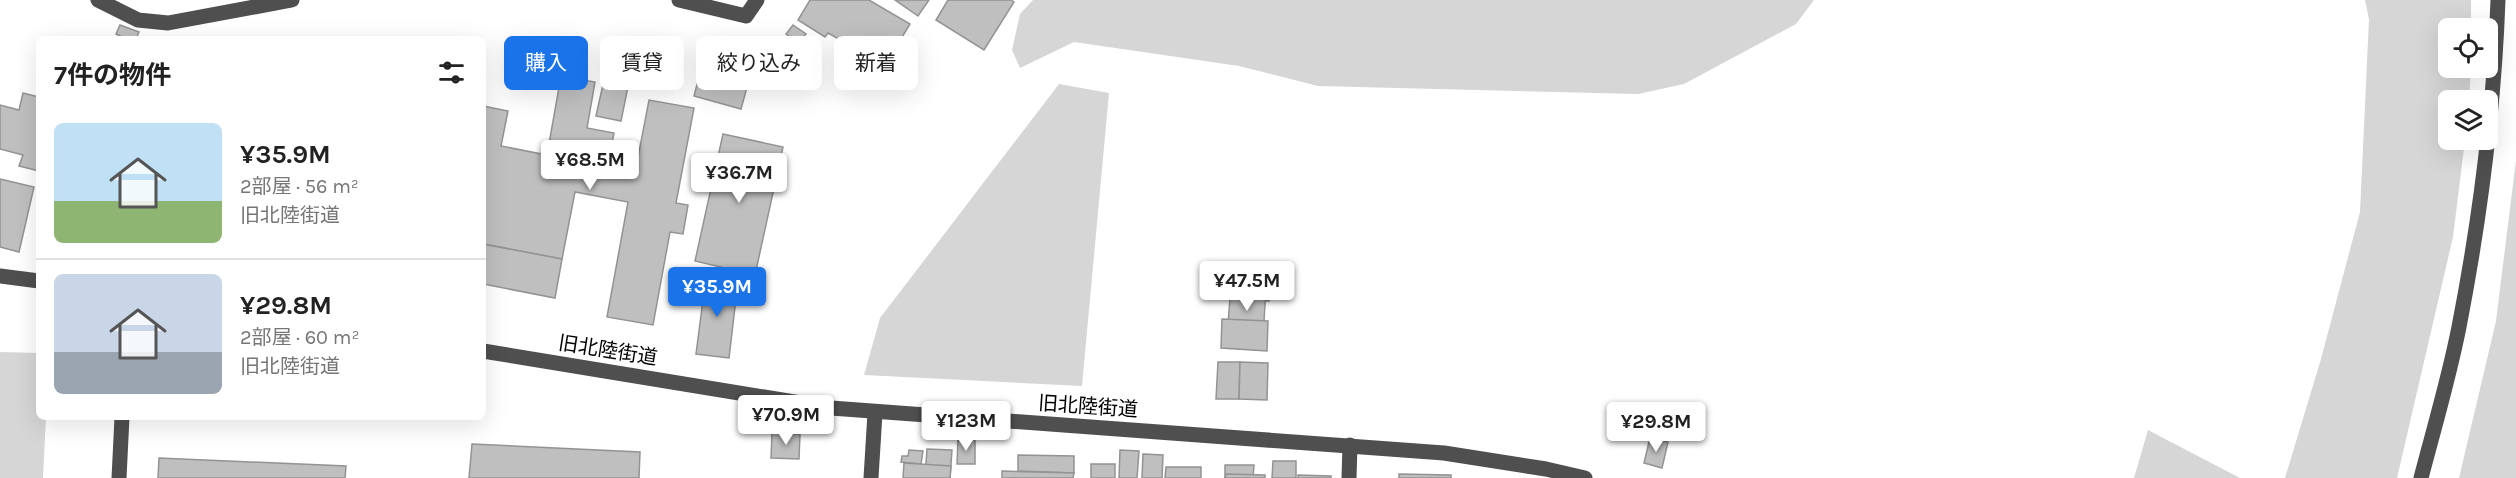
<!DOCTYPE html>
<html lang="ja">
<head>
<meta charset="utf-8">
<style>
  body { margin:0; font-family:Karla,"Noto Sans JP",sans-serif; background:#f6f6f6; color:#222; height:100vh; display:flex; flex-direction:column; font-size:22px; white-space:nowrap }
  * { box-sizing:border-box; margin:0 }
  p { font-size:20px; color:#767676 }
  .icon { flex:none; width:33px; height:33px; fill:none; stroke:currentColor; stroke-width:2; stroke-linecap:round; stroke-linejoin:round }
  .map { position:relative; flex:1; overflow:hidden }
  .details { position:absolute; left:36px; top:36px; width:450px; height:384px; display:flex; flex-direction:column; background:#fff; border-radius:9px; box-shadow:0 6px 24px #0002 }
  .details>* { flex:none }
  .top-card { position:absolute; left:504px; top:36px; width:570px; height:54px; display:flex; gap:12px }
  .controls { position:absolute; left:2438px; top:18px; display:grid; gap:12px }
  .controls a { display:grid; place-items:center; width:60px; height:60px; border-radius:9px; background:#fff; box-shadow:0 6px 24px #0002; font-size:30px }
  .price { position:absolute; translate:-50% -51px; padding:0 14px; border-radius:6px; background:#fff; color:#222; font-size:20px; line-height:39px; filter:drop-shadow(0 2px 3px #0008) }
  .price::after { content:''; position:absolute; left:50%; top:36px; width:18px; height:14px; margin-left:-9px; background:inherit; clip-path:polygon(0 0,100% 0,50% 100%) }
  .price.active { background:#1a73e8; color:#fff }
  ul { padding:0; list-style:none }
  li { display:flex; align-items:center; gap:18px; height:150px; padding:0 18px }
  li+li { border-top:2px solid #e0e0e0 }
  li span { display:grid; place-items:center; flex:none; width:168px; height:120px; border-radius:9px; color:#555 }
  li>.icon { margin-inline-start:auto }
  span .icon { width:72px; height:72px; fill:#fffc; stroke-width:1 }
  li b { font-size:26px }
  h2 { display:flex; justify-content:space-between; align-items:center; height:72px; padding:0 18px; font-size:26px }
  .tag { padding:0 21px; border-radius:9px; background:#fff; box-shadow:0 6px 24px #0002; font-size:21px; line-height:54px }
  .tag.active { background:#1a73e8; color:#fff }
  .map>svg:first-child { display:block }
</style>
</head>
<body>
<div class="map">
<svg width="2516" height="478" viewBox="0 0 2516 478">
  <rect width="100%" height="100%" fill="#fff"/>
  <g fill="#d6d6d6">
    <polygon points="1033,0 1814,0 1796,24 1684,84 1638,94 1318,86 1239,66 1074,42 1020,68 1012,50 1020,14"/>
    <polygon points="2365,0 2471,0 2471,28 2448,28 2448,68 2471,68 2469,100 2448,100 2448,140 2465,140 2453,237 2397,478 2285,478 2321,359 2360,212 2369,19"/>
    <polygon points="1059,84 1109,93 1082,386 864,375 880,318"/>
    <polygon points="2516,160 2516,478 2459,478 2496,321"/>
    <polygon points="0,352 39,353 39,417 46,417 43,478 0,478"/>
    <polygon points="2148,430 2240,478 2134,478"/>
  </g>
  <g fill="#bfbfbf" stroke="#939393" stroke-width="1.5">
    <polygon points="810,0 869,0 910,24 890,57 856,37 851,46 828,33 825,37 798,20"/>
    <polygon points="895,0 929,0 918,16"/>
    <polygon points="948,0 1011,0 1014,2 984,50 936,20"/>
    <polygon points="120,25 139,32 136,39 127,39 116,34"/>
    <polygon points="793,25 806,34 799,43 786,34"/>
    <polygon points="704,57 752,69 741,109 694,96"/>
    <polygon points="608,62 632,67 621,121 596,116"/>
    <polygon points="561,76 595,82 587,128 614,133 607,168 635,173 649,100 694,108 676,203 688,205 683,234 670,232 653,325 607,317 628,202 575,192 562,259 483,244 483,106 508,111 501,146 547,155"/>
    <polygon points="23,93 39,97 39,171 19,166 23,155 0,149 0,105 19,110"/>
    <polygon points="723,134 783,147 755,275 695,261"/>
    <polygon points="0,179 34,187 19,252 0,247"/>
    <polygon points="483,244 562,259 555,298 483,284"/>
    <polygon points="1225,264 1271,266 1269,301 1224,299"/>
    <polygon points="706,277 738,282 729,358 696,354"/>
    <polygon points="1231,285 1266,287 1263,339 1227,337"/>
    <polygon points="1222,319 1268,321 1267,351 1221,348"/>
    <polygon points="1218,362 1240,362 1239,399 1216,399"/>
    <polygon points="1240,362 1268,363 1267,400 1239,399"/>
    <polygon points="772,433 800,434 799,459 771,458"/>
    <polygon points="1650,438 1668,442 1662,468 1644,463"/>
    <polygon points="958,439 975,439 975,464 957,464"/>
    <polygon points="472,444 640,452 639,478 469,478"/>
    <polygon points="927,449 952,450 950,478 925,478"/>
    <polygon points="909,450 923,451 921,464 901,462 902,456 908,456"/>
    <polygon points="1120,450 1139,451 1137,478 1119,478"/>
    <polygon points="1143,454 1163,455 1162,478 1142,478"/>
    <polygon points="1018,455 1074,456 1074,473 1018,471"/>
    <polygon points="159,458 346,466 345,478 158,478"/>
    <polygon points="1273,461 1296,461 1296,478 1272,478"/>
    <polygon points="904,463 951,466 950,478 903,478"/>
    <rect x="1091" y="464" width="24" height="14"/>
    <polygon points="1225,465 1254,465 1253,478 1225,478"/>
    <polygon points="1166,467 1201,467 1201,478 1165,478"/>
    <polygon points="1002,471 1074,473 1073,478 1002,478"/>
    <polygon points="1226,474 1265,475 1265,478 1225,478"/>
    <polygon points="1399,474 1451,475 1451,478 1399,478"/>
    <polygon points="1298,475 1331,476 1331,478 1298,478"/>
  </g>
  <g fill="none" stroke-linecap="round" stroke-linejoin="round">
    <g stroke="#4f4f4f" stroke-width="15">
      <polyline points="98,0 138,20 168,23 292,0"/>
      <polyline points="679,0 746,16 757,0"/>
      <polyline points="0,276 39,281"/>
      <polyline points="483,351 831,408 1444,453 1546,469 1585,478"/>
      <polyline points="119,478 122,417"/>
      <polyline points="871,478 875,413"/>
      <polyline points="1349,478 1350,445"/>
      <path d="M2421,478C2434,428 2449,378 2459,327C2480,219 2494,110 2498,0"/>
    </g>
  </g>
  <g text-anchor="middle" stroke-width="4.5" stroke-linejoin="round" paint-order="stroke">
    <g font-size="20" fill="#000" stroke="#fff">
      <text transform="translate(608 350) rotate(9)" y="7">旧北陸街道</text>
      <text transform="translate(1088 406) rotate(4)" y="7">旧北陸街道</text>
    </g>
  </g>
</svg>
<div class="controls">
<a><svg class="icon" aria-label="locate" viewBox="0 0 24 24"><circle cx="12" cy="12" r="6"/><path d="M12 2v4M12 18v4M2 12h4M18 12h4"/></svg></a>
<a><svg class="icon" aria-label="layers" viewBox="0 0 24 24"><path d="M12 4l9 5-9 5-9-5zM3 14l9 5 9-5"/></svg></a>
</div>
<b class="price" style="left:590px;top:191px">¥68.5M</b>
<b class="price" style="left:739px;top:204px">¥36.7M</b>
<b class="price" style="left:1247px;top:312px">¥47.5M</b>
<b class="price active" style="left:717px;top:318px">¥35.9M</b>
<b class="price" style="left:786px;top:446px">¥70.9M</b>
<b class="price" style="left:966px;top:452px">¥123M</b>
<b class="price" style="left:1656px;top:453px">¥29.8M</b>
<div class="top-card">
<a class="tag active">購入</a>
<a class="tag">賃貸</a>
<a class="tag">絞り込み</a>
<a class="tag">新着</a>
</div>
<section class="details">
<h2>7件の物件<svg class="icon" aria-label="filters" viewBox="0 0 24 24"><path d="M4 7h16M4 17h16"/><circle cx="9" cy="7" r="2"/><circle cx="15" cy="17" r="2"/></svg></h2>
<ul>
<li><span style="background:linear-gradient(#bfe0f5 65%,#8fb573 0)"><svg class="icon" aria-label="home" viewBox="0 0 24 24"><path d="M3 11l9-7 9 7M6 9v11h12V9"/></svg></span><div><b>¥35.9M</b><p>2部屋 · 56 m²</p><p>旧北陸街道</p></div></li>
<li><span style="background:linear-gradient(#c9d6e8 65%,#9aa5b1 0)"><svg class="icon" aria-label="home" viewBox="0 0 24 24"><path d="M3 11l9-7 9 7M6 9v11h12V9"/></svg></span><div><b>¥29.8M</b><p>2部屋 · 60 m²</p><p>旧北陸街道</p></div></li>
</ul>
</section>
</div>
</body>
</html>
